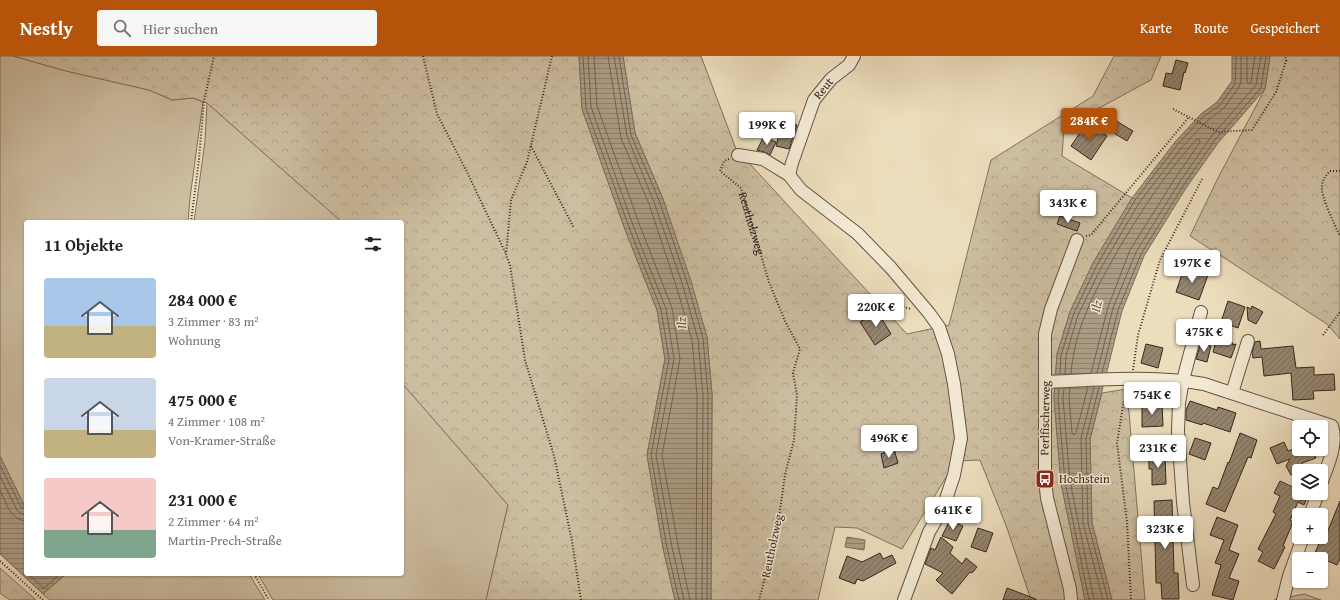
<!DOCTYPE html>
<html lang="de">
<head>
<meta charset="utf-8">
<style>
  body { margin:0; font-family:"Gentium Book Plus",serif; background:#f6f6f6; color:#202124; height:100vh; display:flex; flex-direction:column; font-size:15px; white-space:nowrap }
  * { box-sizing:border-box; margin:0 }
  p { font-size:13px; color:#757577 }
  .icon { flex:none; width:22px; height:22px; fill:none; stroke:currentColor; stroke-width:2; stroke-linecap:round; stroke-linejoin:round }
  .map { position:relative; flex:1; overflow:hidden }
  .side { position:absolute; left:24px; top:164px; width:380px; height:356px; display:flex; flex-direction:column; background:#fff; border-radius:4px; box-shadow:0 1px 3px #0004 }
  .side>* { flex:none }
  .tools { position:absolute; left:1292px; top:364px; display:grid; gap:8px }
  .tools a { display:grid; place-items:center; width:36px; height:36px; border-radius:4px; background:#fff; box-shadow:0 1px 3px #0004; font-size:20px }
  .price { position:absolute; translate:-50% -34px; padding:0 9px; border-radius:4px; background:#fff; color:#222; font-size:13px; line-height:26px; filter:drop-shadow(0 1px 2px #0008) }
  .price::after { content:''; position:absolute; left:50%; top:24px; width:12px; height:9px; margin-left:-6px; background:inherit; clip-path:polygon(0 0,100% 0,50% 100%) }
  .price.selected { background:#b45309; color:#fff }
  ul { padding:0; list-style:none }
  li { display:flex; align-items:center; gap:12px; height:100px; padding:0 20px }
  li span { display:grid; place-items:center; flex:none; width:112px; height:80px; border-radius:4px; color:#555 }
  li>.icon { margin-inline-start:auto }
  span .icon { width:48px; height:48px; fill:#fffc; stroke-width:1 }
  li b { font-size:17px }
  h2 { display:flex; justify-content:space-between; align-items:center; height:48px; padding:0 20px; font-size:17px }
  header { display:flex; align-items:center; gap:24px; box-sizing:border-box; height:56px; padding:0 20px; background:#b45309; color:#fff }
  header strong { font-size:19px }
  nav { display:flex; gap:22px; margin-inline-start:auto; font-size:14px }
  .search { width:280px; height:36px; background:#f6f6f6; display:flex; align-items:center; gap:10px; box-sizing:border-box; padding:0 14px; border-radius:4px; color:#757577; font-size:15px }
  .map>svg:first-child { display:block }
</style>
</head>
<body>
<header>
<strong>Nestly</strong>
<div class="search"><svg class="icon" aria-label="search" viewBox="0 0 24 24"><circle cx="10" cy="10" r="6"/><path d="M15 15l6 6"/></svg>Hier suchen</div>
<nav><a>Karte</a><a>Route</a><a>Gespeichert</a></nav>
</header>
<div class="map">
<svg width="1340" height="544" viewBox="0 0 1340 544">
  <defs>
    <pattern id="forest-crowns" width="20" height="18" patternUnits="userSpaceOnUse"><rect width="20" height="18" fill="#cdbea1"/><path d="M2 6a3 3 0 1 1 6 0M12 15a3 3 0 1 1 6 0" fill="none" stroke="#b1a38a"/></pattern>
    <pattern id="water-rules" width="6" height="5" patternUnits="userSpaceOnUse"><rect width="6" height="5" fill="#ad9e86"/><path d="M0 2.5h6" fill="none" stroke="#8e816d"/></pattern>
    <pattern id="building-hatch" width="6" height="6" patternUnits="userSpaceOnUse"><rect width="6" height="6" fill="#948570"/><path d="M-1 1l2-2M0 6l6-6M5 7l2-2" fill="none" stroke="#7a6d5b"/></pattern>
  </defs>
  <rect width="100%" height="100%" fill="#ecddbc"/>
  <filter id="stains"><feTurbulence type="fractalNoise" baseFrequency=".005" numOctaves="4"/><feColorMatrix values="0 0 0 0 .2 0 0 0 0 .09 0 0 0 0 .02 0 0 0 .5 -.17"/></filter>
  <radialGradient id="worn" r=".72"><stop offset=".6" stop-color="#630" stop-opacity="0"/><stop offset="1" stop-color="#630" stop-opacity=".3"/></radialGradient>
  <g fill="#cdbea1" stroke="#80725f">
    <polygon points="0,0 13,0 66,15 149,34 172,44 193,42 203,46 190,142 188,166 26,166 26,453 0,400"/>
    <polygon points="207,47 342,166 194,166 205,85"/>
    <polygon points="402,327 508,449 486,544 273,544 258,518 402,518"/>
    <polygon points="66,518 249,518 265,544 50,544 43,538"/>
  </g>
  <g fill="url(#forest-crowns)" stroke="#80725f">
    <polygon points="13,0 579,0 582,53 626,176 657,254 665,303 647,399 663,492 675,544 486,544 508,449 402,327 402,166 342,166 207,47 193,42 172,44 149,34 66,15"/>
    <polygon points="623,0 701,0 736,93 907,278 949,269 991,104 1093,40 1114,0 1161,0 1151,24 1064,71 1062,100 1132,142 1093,207 1070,256 1057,298 1054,342 1061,427 1085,544 1031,544 1007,472 980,404 956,405 902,493 857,472 835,471 818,544 711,544 712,338 707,281 663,143 635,77"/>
    <polygon points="1270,0 1340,0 1340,283 1327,268 1190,180 1218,122 1265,33"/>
    <polygon points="1127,333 1145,544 1112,544 1092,467 1090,383 1102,337"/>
    <polygon points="0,512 36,544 10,544 0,537"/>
    <polygon points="1304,538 1321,544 1274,544"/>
  </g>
  <g fill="url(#water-rules)" stroke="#7d6e5c">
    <polygon points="579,0 623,0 635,77 663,143 691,225 707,281 712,338 711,544 675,544 663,492 647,399 665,303 657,254 626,176 582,53"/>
    <polygon points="1232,0 1270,0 1265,33 1218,87 1186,132 1144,200 1122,255 1090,383 1092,467 1112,544 1085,544 1061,427 1054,342 1057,298 1070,256 1093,207 1132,142 1175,86 1201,58 1217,46 1232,25"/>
    <polygon points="0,400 26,453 26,518 66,518 43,538 0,498"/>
    <polygon points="847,481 865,484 864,494 845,491"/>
  </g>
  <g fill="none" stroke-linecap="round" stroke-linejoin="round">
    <g stroke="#706252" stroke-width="1">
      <polyline points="583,0 586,52 630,174 661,253 669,303 651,399 667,492 679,544"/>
      <polyline points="588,0 591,51 634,172 666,253 674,303 656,399 672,491 684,544"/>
      <polyline points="594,0 597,50 640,170 672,252 680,303 662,399 678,489 690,544"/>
      <polyline points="608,0 621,82 649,148 676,229 692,284 697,339 696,544"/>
      <polyline points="614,0 627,80 654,146 682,227 698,283 703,339 702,544"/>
      <polyline points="619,0 631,79 659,144 687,226 703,282 708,339 707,544"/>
      <polyline points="1247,0 1247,26 1249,28 1251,26 1255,0"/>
      <polyline points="1097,317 1113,252 1136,196 1179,127 1210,82 1256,29 1261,0"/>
      <polyline points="1102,317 1118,254 1141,198 1183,130 1214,85 1261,32 1266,0"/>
      <polyline points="1060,318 1061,299 1074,257 1097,209 1135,144 1178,88 1203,61 1220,49 1235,28 1236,7 1236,0"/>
      <polyline points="1065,318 1066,300 1078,259 1101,212 1139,147 1182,91 1207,65 1224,52 1239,31 1241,25 1241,0"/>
      <path d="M1071,318C1074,271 1098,229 1121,189C1143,152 1167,115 1197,83H1199L1200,86L1174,124L1130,194L1108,251L1091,317"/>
      <polyline points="1094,331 1081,382 1083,467 1103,544"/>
      <polyline points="1099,331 1086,383 1088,467 1108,544"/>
      <polyline points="1059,332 1058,343 1065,426 1089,544"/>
      <polyline points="1064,332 1063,343 1070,425 1094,544"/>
      <polyline points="1070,332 1069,342 1072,377 1074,379 1076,377 1088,331"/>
      <polyline points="0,409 21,451 26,453"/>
      <polyline points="0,420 17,454 20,457 26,459"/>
      <path d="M0,434C6,446 10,464 26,465"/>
      <polyline points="28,518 44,532 60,518"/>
    </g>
  </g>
  <g fill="url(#building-hatch)" stroke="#34251d">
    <polygon points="1176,4 1188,7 1185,17 1184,16 1180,34 1163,30 1166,17 1172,18"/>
    <polygon points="1113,63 1133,75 1127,85 1107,73"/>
    <polygon points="782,66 797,69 789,93 776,90"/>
    <polygon points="1084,71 1091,76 1094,72 1107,80 1091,104 1071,90"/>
    <polygon points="764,80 776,86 770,99 764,96 757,94"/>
    <polygon points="1060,160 1080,167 1077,175 1057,168"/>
    <polygon points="1191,213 1208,219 1199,244 1176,236 1182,218 1188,220"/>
    <polygon points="1228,245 1245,251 1238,272 1221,266"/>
    <polygon points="1252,250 1263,256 1256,268 1248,264 1247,251 1251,253"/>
    <polygon points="877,255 891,278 875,289 860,266"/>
    <polygon points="1217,282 1233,287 1232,289 1236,288 1231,302 1213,296"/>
    <polygon points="1260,285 1261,293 1293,290 1296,312 1314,311 1314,319 1334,318 1335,334 1313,335 1314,343 1293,344 1291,317 1264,320 1262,301 1253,302 1252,297 1255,286"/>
    <polygon points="1201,287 1211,290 1207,306 1196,303"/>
    <polygon points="1146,288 1163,292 1158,312 1141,307"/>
    <polygon points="1190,345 1217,354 1218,351 1236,357 1230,376 1203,367 1202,369 1186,364 1186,354"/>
    <polygon points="1162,348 1163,370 1142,371 1142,349"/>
    <polygon points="1240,377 1257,384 1251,402 1248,401 1225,456 1206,448 1213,431 1218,433 1228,406 1229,407"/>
    <polygon points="1195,382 1211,387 1205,404 1189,398"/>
    <polygon points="1284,386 1288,395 1299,391 1299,393 1312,393 1316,402 1302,407 1305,413 1291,419 1286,410 1290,403 1277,408 1270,392"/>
    <polygon points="894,393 898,407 884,412 881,398"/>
    <polygon points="1165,398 1166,428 1152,429 1152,413 1149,413 1149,399"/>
    <polygon points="1280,425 1299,434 1299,437 1309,437 1304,449 1298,446 1290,464 1293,466 1283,490 1285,491 1274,513 1258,505 1263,496 1258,493 1276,458 1273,456 1280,440 1274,437"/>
    <polygon points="1172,444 1174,517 1178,517 1179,543 1162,543 1161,527 1156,527 1154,445"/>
    <polygon points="1340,445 1340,503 1337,509 1314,499 1322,481 1325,482"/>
    <polygon points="1217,461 1238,469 1229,494 1239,498 1229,522 1239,525 1233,544 1212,539 1221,509 1215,507 1224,484 1210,479"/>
    <polygon points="950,464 963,470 956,485 942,480"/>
    <polygon points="978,472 993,477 986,496 971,491"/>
    <polygon points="941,481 953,491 950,497 962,508 966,502 977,511 972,517 970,516 952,538 936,524 943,517 925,508 931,492 935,494"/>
    <polygon points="880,497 883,503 892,499 896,507 863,525 857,523 855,528 839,522 847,500 862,506"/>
    <polygon points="1007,532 1036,543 1036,544 1003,544"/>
  </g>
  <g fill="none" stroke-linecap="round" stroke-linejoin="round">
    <defs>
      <g id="minor">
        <polyline points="738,99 763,103 789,119 801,134 858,178 891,212 929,257 939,271 948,298 954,328 961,382 954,419 943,452 929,476 904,544"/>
        <path id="s2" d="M789,119L792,107L814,44L831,23L849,9L854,0"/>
        <path d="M1045,326C1098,324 1153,319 1204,328L1332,370C1338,389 1327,411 1321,428"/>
        <polyline points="1232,337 1248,285"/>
        <polyline points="1310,459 1318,437"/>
        <polyline points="1193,529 1183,446 1178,375 1179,347 1183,324 1201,256"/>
        <polyline points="1071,544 1070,533 1047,442 1045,423 1045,278 1051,253 1077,184"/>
        <polyline points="1283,544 1289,520 1303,481"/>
      </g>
    </defs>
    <use href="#minor" stroke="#625345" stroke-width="14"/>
    <g stroke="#34251d" stroke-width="2" stroke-dasharray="1 2" stroke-linecap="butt">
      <polyline points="423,0 437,58 468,118 506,198"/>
      <polyline points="552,0 527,106 511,144 506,199 510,209 525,304 554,400 572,485 581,544"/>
      <polyline points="1173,53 1218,76 1252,74 1276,36 1286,5 1285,0"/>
      <polyline points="531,90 574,172"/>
      <path id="s1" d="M729,103L724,105L720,115L741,132L769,226L785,265L800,293L793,317L797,339L794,384L785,419L779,461L772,495L759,544"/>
      <path d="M1340,115H1330C1326,119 1323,123 1322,129C1320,140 1335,169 1340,180"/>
      <polyline points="191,166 199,103 204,45 214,0"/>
      <polyline points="1086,180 1091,179 1189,61"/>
      <polyline points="856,243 892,248 911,253"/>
      <polyline points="1323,279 1340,256"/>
      <polyline points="1133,314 1138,279 1160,204 1202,123"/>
      <polyline points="1128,334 1123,350 1117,387 1127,466 1131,544"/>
      <polyline points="0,505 43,544"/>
      <polyline points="254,518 269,544"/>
    </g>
    <use href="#minor" stroke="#f3e9d3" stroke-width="12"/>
  </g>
  <defs>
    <symbol id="bus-square" viewBox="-11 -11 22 22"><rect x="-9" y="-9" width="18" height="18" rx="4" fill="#8f2418" stroke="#f3e9d3"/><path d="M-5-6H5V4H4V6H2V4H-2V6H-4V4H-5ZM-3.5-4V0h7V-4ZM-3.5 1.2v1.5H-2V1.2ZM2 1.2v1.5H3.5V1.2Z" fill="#fff"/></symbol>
  </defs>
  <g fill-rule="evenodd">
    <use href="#bus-square" x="1034" y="412" width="22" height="22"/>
  </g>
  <g text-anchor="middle" stroke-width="3" stroke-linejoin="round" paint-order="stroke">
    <g font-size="12" fill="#34251d" stroke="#f3e9d3">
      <text dy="4" stroke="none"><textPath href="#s2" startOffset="94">Reut</textPath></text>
      <text dy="4" stroke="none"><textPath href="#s1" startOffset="80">Reutholzweg</textPath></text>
      <text transform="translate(1045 362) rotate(-89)" y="4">Perlfischerweg</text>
      <text transform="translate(772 490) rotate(-78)" y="4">Reutholzweg</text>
    </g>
    <g font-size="12" fill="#34251d" stroke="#f3e9d3" text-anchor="start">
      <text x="1059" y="427">Hochstein</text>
    </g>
    <g font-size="13" font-style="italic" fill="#5e4f42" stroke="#f3e9d3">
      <text transform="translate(1096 250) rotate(-76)" y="5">Ilz</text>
      <text transform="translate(681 267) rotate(-93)" y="5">Ilz</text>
    </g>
  </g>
  <rect width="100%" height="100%" filter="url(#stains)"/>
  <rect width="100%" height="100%" fill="url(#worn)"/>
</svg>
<div class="tools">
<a><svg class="icon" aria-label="locate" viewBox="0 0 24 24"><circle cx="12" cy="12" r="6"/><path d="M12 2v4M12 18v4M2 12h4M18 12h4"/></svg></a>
<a><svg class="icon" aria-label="layers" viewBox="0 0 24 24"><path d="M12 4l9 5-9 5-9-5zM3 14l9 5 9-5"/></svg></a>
<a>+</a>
<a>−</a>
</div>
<b class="price selected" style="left:1089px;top:86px">284K €</b>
<b class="price" style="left:767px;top:90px">199K €</b>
<b class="price" style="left:1068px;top:168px">343K €</b>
<b class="price" style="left:1192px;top:228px">197K €</b>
<b class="price" style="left:876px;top:272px">220K €</b>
<b class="price" style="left:1204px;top:297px">475K €</b>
<b class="price" style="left:1152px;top:360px">754K €</b>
<b class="price" style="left:889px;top:403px">496K €</b>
<b class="price" style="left:1158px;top:413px">231K €</b>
<b class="price" style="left:953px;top:475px">641K €</b>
<b class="price" style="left:1165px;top:494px">323K €</b>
<section class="side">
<h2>11 Objekte<svg class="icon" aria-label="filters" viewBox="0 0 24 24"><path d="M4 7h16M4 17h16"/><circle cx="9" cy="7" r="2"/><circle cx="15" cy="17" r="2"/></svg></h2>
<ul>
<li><span style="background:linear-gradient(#a9c7e8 60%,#c2b280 0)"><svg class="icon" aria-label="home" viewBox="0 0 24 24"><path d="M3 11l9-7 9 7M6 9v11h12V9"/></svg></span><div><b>284 000 €</b><p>3 Zimmer · 83 m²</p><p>Wohnung</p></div></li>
<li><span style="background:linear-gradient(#c9d6e8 65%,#c2b280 0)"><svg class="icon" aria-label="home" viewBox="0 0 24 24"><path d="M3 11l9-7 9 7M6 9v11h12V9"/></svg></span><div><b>475 000 €</b><p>4 Zimmer · 108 m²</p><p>Von-Kramer-Straße</p></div></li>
<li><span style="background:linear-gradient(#f6c9c9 65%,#7fa58c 0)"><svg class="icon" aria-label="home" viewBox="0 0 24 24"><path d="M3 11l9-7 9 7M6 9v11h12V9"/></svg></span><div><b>231 000 €</b><p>2 Zimmer · 64 m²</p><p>Martin-Prech-Straße</p></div></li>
</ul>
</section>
</div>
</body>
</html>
